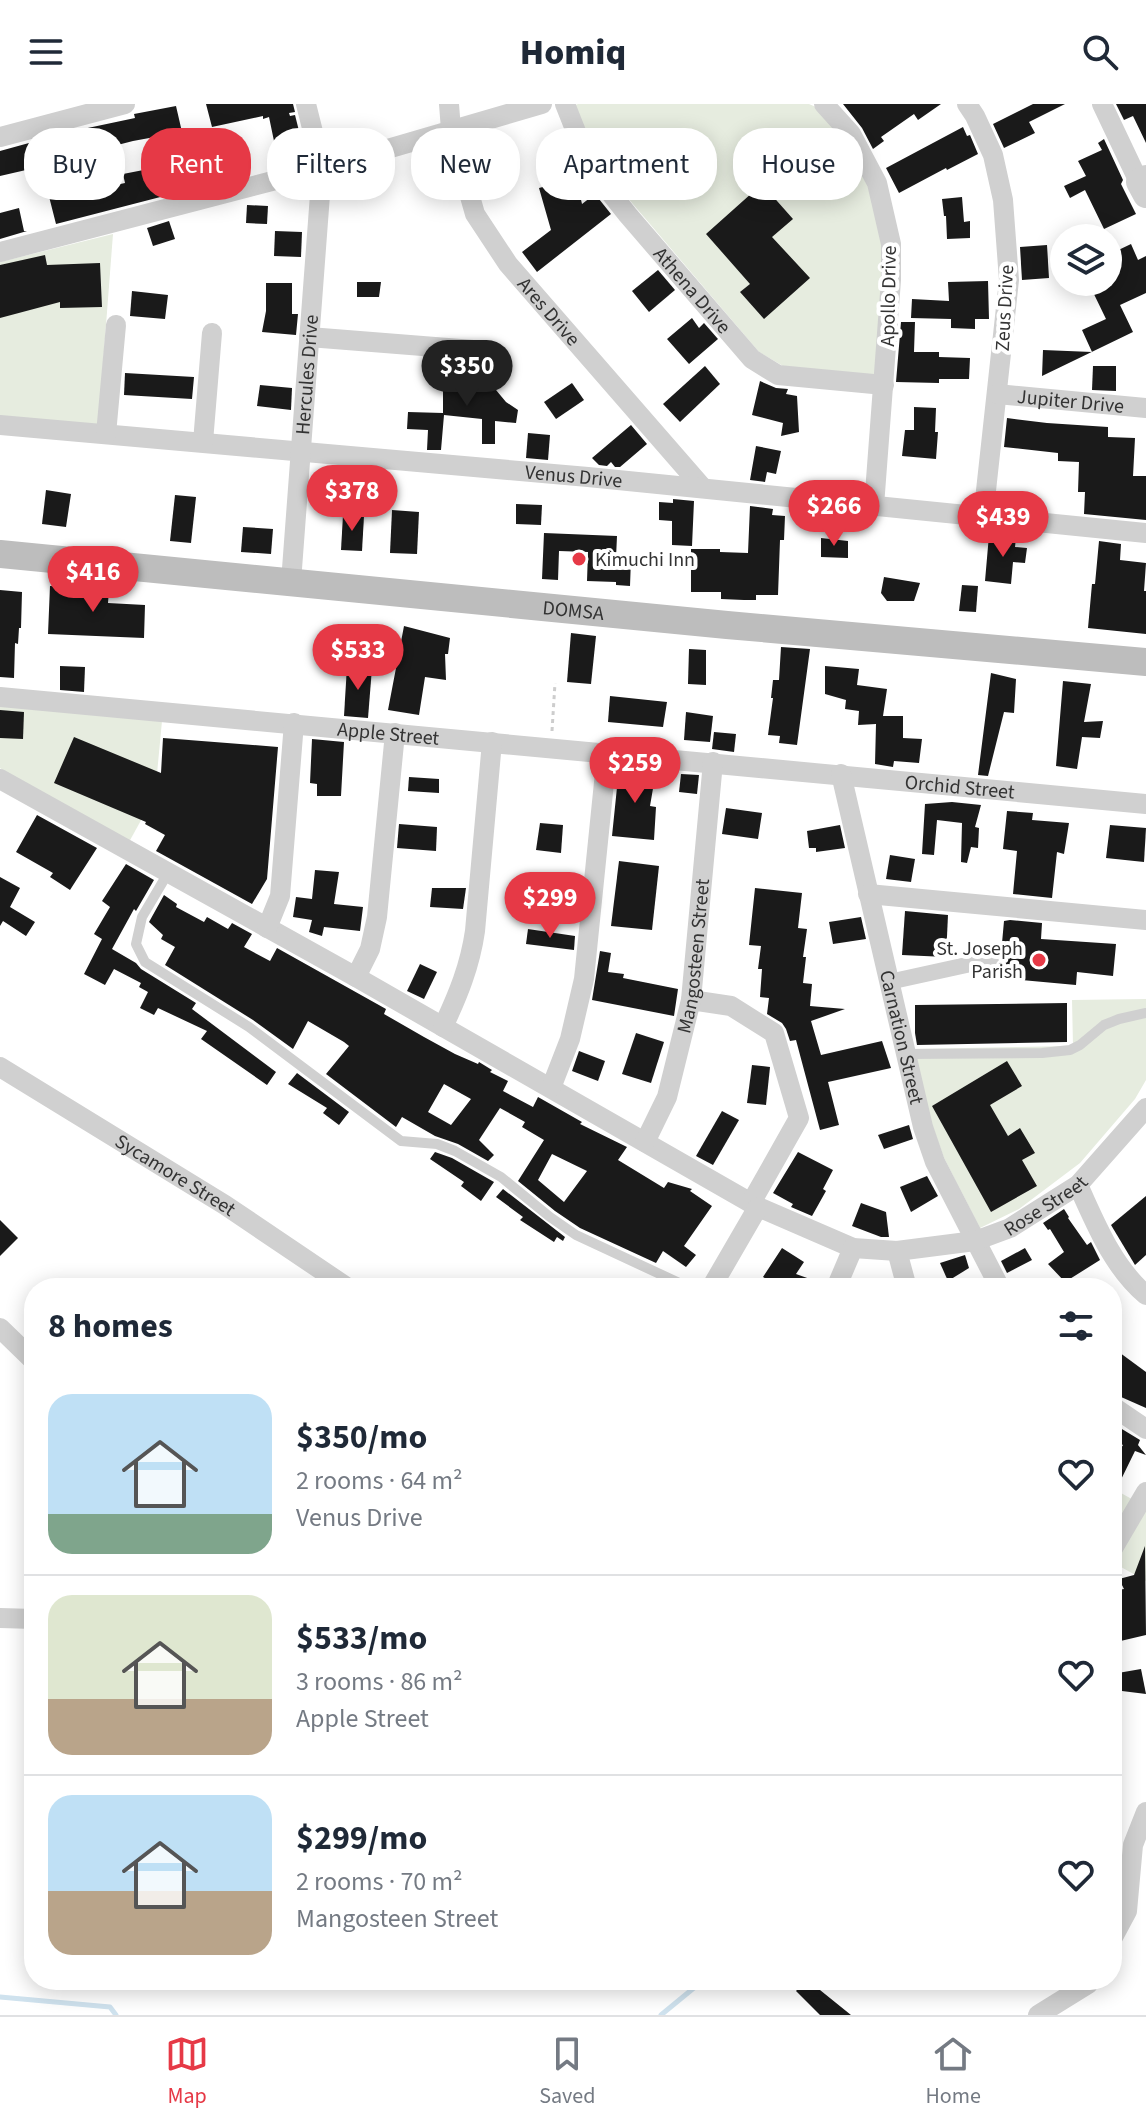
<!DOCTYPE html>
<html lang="en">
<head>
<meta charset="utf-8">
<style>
  body { margin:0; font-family:"Source Sans 3",sans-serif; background:#f2f2f3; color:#1f2937; height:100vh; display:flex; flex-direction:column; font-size:30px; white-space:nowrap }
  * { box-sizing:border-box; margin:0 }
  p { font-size:26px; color:#747a83 }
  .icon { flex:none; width:44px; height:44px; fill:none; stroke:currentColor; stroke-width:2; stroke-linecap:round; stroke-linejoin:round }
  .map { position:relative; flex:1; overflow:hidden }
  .details { position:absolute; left:24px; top:1174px; width:1098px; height:712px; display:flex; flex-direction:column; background:#fff; border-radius:32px; box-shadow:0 4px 20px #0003 }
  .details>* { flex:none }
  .guide { position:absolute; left:24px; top:24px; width:1098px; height:72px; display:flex; gap:16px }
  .buttons { position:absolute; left:1050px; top:120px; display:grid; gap:16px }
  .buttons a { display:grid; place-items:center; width:72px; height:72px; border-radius:50%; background:#fff; box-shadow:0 4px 20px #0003; font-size:40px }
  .price { position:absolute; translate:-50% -68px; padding:0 18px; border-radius:28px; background:#e63946; color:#fff; font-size:26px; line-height:52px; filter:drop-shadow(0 2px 4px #0008) }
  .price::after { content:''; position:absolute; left:50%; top:48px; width:24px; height:18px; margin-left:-12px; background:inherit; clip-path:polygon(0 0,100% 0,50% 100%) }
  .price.current { background:#222; color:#fff }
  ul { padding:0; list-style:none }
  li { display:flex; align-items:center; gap:24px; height:200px; padding:0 24px }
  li+li { border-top:2px solid #e0e1e3 }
  li span { display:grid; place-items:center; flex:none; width:224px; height:160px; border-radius:24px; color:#555 }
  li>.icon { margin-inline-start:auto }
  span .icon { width:96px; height:96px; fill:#fffc; stroke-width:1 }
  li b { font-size:34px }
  h2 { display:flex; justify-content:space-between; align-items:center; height:96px; padding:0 24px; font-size:34px }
  .tag { padding:0 28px; border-radius:32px; background:#fff; box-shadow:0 4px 20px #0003; font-size:28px; line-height:72px }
  .tag.current { background:#e63946; color:#fff }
  header { display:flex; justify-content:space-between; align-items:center; height:104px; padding:0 24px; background:#fff; font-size:36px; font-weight:800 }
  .tab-bar { display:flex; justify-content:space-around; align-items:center; height:112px; border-top:2px solid #e0e1e3; background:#fff; font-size:22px; color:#747a83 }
  .tab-bar a { display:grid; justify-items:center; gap:4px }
  .tab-bar .current { color:#e63946 }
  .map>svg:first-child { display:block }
</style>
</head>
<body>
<header><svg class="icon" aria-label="menu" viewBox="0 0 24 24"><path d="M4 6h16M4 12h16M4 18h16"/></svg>Homiq<svg class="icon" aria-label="search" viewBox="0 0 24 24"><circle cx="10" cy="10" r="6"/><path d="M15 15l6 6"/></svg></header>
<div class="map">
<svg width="1146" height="1911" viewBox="0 0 1146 1911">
  <rect width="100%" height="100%" fill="#fff"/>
  <g fill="#e6ecdf">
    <polygon points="578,0 809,0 816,3 842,35 869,81 881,134 883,171 876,271 783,262 759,248 598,59 575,1"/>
    <polygon points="113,130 98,325 0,315 0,158"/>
    <polygon points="0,601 162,617 155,691 129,738 6,669 0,664"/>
    <polygon points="1146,895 1146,976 1135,995 1080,1059 1019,1105 980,1124 944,1054 925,1001 912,945 1073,942 1072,896"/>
    <polygon points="1112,1384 1146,1403 1146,1477 1112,1458"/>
  </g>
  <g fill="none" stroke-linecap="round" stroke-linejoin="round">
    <g stroke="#cfe2ee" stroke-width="5">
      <polyline points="0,1893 110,1903 116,1911"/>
      <polyline points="661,1911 695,1883"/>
    </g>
  </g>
  <g fill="#1a1a1a" fill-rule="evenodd">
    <polygon points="206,0 293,0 295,8 289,9 290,12 295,11 300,31 274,37 269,13 263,15 263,12 212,23"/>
    <polygon points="843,0 941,0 918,16 914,10 881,33 884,37 873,45 862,24"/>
    <polygon points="1033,0 1065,0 1029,18 1035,29 1004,44 993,20"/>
    <polygon points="1116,0 1146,0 1146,39 1133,12 1124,16"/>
    <polygon points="176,2 182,28 133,37 63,55 70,91 125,79 123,70 164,62 165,65 194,60 199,83 56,120 43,69 40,70 39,63 0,72 0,47 58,31 59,36 84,31 83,25 135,14 134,10"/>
    <polygon points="963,23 967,32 970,31 978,50 947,66 946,64 899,89 886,64"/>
    <polygon points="1104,35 1123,76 1121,80 1136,110 1104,125 1085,86 1070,94 1064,82 1086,72 1078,57 1102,46 1098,39"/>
    <polygon points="576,74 582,100 595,90 611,110 537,168 522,148 551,126 539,84"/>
    <polygon points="762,80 793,115 772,133 810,174 764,215 740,188 750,180 706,130"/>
    <polygon points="962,93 964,118 970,117 970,134 947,135 946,112 944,112 942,95"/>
    <polygon points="247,101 268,102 267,120 246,119"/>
    <polygon points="19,104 24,127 27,127 0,135 0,109"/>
    <polygon points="169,117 175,135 153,142 147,124"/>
    <polygon points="275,127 302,128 301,153 274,152"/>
    <polygon points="1131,140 1138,156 1146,152 1146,189 1120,201 1133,228 1042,272 1043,246 1092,248 1082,226 1106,215 1091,184 1108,178 1108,151"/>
    <polygon points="1047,141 1049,174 1022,176 1020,143"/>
    <polygon points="45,151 47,161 100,159 102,203 60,204 60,198 0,214 0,161"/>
    <polygon points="658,166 675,186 649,208 632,187"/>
    <polygon points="988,177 989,215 975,215 975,225 951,224 951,215 911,214 912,195 949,197 948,178"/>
    <polygon points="357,178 381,178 379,193 357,193"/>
    <polygon points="266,179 292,179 292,210 298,210 296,231 262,228 266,207"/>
    <polygon points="132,187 168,191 165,215 130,212"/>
    <polygon points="692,214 699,224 704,219 718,235 689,260 667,235"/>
    <polygon points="901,218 915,218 914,248 939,248 939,253 970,254 969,275 939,275 939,279 896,278"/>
    <polygon points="467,259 486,267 496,286 506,298 518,306 516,319 495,317 495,340 482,340 482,315 444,311 441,346 427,346 428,326 407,325 408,308 443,309 443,287 455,281"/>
    <polygon points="705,262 720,280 680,318 663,300"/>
    <polygon points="1093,262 1116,262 1116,287 1092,286"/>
    <polygon points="125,269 194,273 192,295 124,291"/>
    <polygon points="760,277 776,284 788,285 786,290 797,292 799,328 781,332 783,319 752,311"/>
    <polygon points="572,279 584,296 556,315 544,298"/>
    <polygon points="260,281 292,284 291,306 257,302"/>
    <polygon points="914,303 936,304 935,328 938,328 936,355 902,352 905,326 914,326"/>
    <polygon points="1007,314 1047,319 1108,323 1108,333 1135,334 1133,372 1146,372 1146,416 1084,410 1085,388 1078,388 1079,358 1058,357 1058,349 1004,343"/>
    <polygon points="631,321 647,340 620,363 615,363 611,358 607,362 599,361 592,354"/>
    <polygon points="528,329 550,331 548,356 526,354"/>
    <polygon points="756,342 781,347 776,370 767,368 765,378 750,376"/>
    <polygon points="46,386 71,390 66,423 42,420"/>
    <polygon points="175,391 196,393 191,439 170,437"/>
    <polygon points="673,395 694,397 692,442 672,441 672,417 659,416 659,398 673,399"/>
    <polygon points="516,400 542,401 541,421 516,420"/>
    <polygon points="750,402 773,405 772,411 785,412 784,436 780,436 778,491 756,491 756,496 744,496 721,495 721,488 691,488 691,445 720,445 720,448 748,449"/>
    <polygon points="392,406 419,408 417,450 390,449"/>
    <polygon points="343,411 364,412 362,447 341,446"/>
    <polygon points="243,423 273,425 271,450 241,448"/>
    <polygon points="544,429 617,432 616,454 631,455 630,482 616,481 616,478 587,477 588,448 559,447 558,476 542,475"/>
    <polygon points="989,431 1016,433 1015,443 1027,444 1025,459 1013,458 1011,480 985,477"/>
    <polygon points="821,434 848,437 848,454 821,453"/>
    <polygon points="1099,437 1121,440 1120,456 1146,459 1144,487 1146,487 1146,530 1088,524 1092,480 1095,480"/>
    <polygon points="884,473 920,479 914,497 887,497 881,489"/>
    <polygon points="962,481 978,482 976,508 959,507"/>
    <polygon points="50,482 109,485 108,499 145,501 144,534 48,530"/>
    <polygon points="0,486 22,488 21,524 19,524 18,540 15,539 14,574 0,573"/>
    <polygon points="404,522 450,534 448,550 445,550 446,576 425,573 419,611 388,606"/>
    <polygon points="571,529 596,532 591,580 567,578"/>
    <polygon points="781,543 810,545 797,641 779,639 780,632 768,631 773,594 771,594 773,576 779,576"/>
    <polygon points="689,545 706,546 706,581 688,580"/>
    <polygon points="60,562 85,563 84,588 60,586"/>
    <polygon points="347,562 372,564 368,614 344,612"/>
    <polygon points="825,562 859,565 857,581 887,585 883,612 903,612 903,634 922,635 919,659 894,657 893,663 875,660 876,620 858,621 859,607 845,605 846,596 825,590"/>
    <polygon points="991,569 1016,575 1014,609 1004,608 988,672 978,671"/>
    <polygon points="1063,577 1091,580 1084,618 1103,617 1100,634 1082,633 1077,665 1056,662"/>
    <polygon points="610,592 667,598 663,623 608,618"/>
    <polygon points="0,606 24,608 23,635 0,634"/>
    <polygon points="686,608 713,612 710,638 684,636"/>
    <polygon points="714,628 736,630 734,648 712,645"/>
    <polygon points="74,633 161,669 163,634 278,643 267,775 252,800 156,747 165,731 145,720 146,718 54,679"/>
    <polygon points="312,635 344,638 341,692 317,692 317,680 310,679"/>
    <polygon points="619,664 656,667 650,702 656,703 654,736 612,732"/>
    <polygon points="681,670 699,671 697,690 679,688"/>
    <polygon points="409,673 439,675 439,689 408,687"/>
    <polygon points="952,698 981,701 975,723 979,724 978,744 971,743 967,759 961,758 962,719 937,716 934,751 922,750 925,700"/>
    <polygon points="726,704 762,709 758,735 722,730"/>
    <polygon points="1007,707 1033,709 1032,716 1069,719 1064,750 1057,748 1052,794 1013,790 1017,747 1003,745"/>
    <polygon points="37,711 97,744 70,786 50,773 53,769 16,748"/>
    <polygon points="540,719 563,721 561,749 536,746"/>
    <polygon points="399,720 437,723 436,747 397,744"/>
    <polygon points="840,721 845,744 816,748 816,744 809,744 807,727"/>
    <polygon points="1110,721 1146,724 1144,758 1106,754"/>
    <polygon points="890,751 915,755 911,778 886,775"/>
    <polygon points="619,757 659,762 652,826 611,822"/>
    <polygon points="126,760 154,776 136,807 134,805 112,845 136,859 141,865 196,899 192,905 276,968 267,981 201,935 207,927 158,904 154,911 140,904 148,888 139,883 141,879 114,865 105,881 84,870 102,835 94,830 110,803 102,797"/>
    <polygon points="315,766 339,768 334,800 363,803 360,827 324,823 322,832 309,828 312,816 293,813 296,793 312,795"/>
    <polygon points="0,773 20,784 10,803 35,818 26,832 3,817 0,822"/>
    <polygon points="432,784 466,784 463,805 430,803"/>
    <polygon points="755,784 802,789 798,824 807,825 803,853 806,853 803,879 812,880 810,902 845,905 811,917 821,951 882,937 891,964 828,978 839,1021 820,1026 796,936 790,937 786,925 782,919 767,910 769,894 760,893 762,865 758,865 761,842 749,841"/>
    <path d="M164,791L177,800L176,803L204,818L207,813L228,825L232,819L252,830L244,843L270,857L277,844L386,905L384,910L424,933L455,950L478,960L479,958L492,966L490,968L508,977L503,987L533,1003L538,993L582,1018L580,1020L627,1043L618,1056L664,1084L668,1078L692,1085L690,1087L712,1102L684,1142L696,1151L686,1163L663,1147L656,1159L580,1124L555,1107L518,1077L544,1036L522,1023L525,1018L500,1004L479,1036L494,1051L488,1057L458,1040L435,1032L402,1013L396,1023L326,970L349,942L344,938L308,917L293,945L253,916L165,861L175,843L161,835L163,831L149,818ZM444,980L471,995L451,1021L428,1008ZM552,1050L587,1067L564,1098L538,1076Z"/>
    <polygon points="905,807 948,811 946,853 902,851"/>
    <polygon points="861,813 866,835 833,840 829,818"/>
    <polygon points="1010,816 1042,819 1041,835 1116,840 1113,872 1077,868 1076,881 999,874 1000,867 1004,863 1005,858 1001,850 1004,817"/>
    <polygon points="528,825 575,832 574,846 526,840"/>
    <polygon points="600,847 611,849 608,868 624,870 623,874 678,885 674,912 592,896"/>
    <polygon points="420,860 437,868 424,895 407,887"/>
    <polygon points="1067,899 1067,938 917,941 915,929 915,901"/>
    <polygon points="636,929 664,938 651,979 622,970"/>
    <polygon points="579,947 605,957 598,977 572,967"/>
    <polygon points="1007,957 1022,982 990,1001 1008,1032 1020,1024 1035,1049 1022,1056 1037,1082 991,1108 932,1002"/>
    <polygon points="752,961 770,963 766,1001 747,999"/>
    <polygon points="297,969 349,1008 339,1021 323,1009 327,1004 288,980"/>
    <polygon points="722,1007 739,1016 713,1061 696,1052"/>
    <polygon points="909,1021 913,1035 884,1045 878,1031"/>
    <polygon points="435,1048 452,1054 494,1078 481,1097 461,1082 464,1078 430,1055"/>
    <polygon points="798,1048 833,1066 823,1085 826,1087 812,1112 791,1103 793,1100 773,1089"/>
    <polygon points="927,1072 938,1092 911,1108 900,1083"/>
    <polygon points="503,1085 565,1133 563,1137 557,1133 554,1138 520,1116 523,1113 496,1093"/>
    <polygon points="1146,1092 1146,1151 1135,1161 1111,1121"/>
    <polygon points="861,1099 886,1108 889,1133 881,1133 852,1122"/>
    <polygon points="1064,1105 1069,1113 1068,1114 1087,1141 1091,1138 1100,1156 1065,1178 1048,1160 1064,1148 1050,1125 1048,1126 1043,1119"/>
    <polygon points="0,1116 18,1134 0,1152"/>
    <polygon points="782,1144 804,1158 796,1170 824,1180 823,1184 781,1184 763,1173"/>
    <polygon points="1025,1144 1032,1156 1007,1169 1001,1157"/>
    <polygon points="965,1151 969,1164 948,1177 940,1159"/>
    <polygon points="1112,1243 1146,1268 1146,1304 1112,1289"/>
    <polygon points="1112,1319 1140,1336 1138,1341 1146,1351 1135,1347 1112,1394 1112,1358 1123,1341 1112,1336"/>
    <polygon points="1145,1442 1146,1531 1112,1539 1112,1487 1124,1485 1119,1475 1134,1471"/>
    <polygon points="1141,1565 1146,1590 1122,1587 1118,1569"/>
    <polygon points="806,1876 830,1876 820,1886 851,1911 820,1911 796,1887"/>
  </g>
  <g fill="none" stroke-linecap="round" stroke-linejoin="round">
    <polyline stroke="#cdcdcd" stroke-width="3" stroke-dasharray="4 4" stroke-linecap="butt" points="552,627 555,579"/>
    <g stroke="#d0d0d0" stroke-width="10">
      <polyline points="168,769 142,813 136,840 145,858 249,923 401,1037 437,1040 455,1047 501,1073 550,1113 576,1131 690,1184"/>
      <polyline points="905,950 1042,949 1070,946 1080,941 1104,921 1119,915 1146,909"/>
    </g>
    <polyline stroke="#d0d0d0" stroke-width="16" points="889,878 971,860 994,858"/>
    <g stroke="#d0d0d0" stroke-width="20">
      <path id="s1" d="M449,0L451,26L475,110L508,160L703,384"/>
      <path id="s2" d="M565,0L590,63L628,111L752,255L778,271L884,281"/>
      <polyline points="824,0 851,30 877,79 891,140 891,176 874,402"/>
      <polyline points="967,0 975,12 993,51 1003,96 1009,176 983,414"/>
      <polyline points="1102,0 1139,78"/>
      <polyline points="0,33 125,0"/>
      <polyline points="0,148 322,64 542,0"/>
      <polyline points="309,233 473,246"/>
      <path id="s3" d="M997,290L1146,304"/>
      <path id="s4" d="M0,321L588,373L1146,429"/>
      <polyline points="106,330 116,221"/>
      <polyline points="203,338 212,229"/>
      <path id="s5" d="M291,478L322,64L306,0"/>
      <path id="s6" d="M0,593L1146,700"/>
      <path id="s7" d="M841,670L923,1023L935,1058L1000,1184"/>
      <path id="s8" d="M0,675L356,873L758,1103L853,1144L897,1147L975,1137L1010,1124L1078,1081L1146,1004"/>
      <polyline points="868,790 1146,816"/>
      <polyline points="267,824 280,792 294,619"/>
      <polyline points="356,873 370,845 377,813 395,629"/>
      <polyline points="691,896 731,902 774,929 799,1014 751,1099"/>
      <path d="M443,923C458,891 470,862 475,827L492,638"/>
      <path id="s9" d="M0,963L225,1101L348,1184"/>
      <polyline points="551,984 570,935 584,875 607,649"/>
      <path id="s10" d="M645,1038L667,993L691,896L713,658"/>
      <path d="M1078,1081C1096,1120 1112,1162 1146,1191"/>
      <polyline points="897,1147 907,1184"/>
      <polyline points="711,1184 758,1103"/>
      <polyline points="836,1184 853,1144"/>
      <polyline points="0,1224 34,1257"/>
      <polyline points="1112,1302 1146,1325"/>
      <polyline points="1112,1446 1146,1388"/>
      <polyline points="0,1514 34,1515"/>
      <polyline points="1112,1835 1127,1807 1133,1741 1146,1708"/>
      <polyline points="1038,1911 1088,1880 1090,1876"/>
    </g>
    <polyline stroke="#d0d0d0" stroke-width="26" points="1146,74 1139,78 1146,91"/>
    <path stroke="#bdbdbd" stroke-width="28" id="s11" d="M0,450L727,521L1146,558"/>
  </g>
  <g fill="#e63946" stroke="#fff" stroke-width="3">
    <circle cx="579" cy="455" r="8"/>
    <circle cx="1039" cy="856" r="8"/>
  </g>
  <g text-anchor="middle" stroke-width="8" stroke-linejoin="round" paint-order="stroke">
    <g font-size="20" fill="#333" stroke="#fff">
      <text dy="7" stroke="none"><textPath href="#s2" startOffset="228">Athena Drive</textPath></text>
      <text transform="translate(888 192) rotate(-89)" y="7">Apollo Drive</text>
      <text transform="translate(1004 204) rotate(-87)" y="7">Zeus Drive</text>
      <text dy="7" stroke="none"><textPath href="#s1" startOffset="236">Ares Drive</textPath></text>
      <text dy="7" stroke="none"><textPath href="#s5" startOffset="208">Hercules Drive</textPath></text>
      <text dy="7" stroke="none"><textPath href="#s3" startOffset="74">Jupiter Drive</textPath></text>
      <text dy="7" stroke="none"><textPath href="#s4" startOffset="576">Venus Drive</textPath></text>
      <text dy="7" stroke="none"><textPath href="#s11" startOffset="576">DOMSA</textPath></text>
      <text dy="7" stroke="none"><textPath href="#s6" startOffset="390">Apple Street</textPath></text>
      <text dy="7" stroke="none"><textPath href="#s6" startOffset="964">Orchid Street</textPath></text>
      <text dy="7" stroke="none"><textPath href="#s10" startOffset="194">Mangosteen Street</textPath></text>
      <text dy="7" stroke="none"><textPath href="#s7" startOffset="270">Carnation Street</textPath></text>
      <text dy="7" stroke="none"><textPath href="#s9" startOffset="206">Sycamore Street</textPath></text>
      <text dy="7" stroke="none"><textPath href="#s8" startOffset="1176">Rose Street</textPath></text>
    </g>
    <g font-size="20" fill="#333" stroke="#fff" text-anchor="start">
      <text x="595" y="462">Kimuchi Inn</text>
      <text x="1023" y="851" text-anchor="end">St. Joseph<tspan x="1023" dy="23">Parish</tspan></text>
    </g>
  </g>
</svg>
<div class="buttons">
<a><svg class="icon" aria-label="layers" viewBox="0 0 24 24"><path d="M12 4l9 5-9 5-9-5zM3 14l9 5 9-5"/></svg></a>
</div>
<b class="price current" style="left:467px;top:304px">$350</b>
<b class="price" style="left:352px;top:429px">$378</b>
<b class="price" style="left:834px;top:444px">$266</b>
<b class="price" style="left:1003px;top:455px">$439</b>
<b class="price" style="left:93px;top:510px">$416</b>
<b class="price" style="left:358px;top:588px">$533</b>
<b class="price" style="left:635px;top:701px">$259</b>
<b class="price" style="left:550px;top:836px">$299</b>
<div class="guide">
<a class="tag">Buy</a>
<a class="tag current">Rent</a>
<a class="tag">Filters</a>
<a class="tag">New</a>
<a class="tag">Apartment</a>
<a class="tag">House</a>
</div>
<section class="details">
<h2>8 homes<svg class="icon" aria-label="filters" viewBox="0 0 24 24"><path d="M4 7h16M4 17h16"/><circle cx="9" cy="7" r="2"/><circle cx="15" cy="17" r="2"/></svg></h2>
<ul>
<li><span style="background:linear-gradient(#bfe0f5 75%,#7fa58c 0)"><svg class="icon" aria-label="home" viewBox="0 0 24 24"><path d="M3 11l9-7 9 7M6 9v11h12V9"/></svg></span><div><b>$350/mo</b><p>2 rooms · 64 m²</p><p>Venus Drive</p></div><svg class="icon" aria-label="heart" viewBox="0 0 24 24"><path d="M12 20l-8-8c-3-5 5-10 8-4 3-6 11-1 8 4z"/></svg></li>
<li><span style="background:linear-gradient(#dfe7d0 65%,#b9a48a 0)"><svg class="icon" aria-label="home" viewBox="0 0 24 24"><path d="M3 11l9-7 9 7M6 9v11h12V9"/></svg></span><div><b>$533/mo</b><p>3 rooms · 86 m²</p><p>Apple Street</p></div><svg class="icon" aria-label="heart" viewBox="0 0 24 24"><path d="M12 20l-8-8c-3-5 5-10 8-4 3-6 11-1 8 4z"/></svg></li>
<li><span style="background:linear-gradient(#bfe0f5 60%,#b9a48a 0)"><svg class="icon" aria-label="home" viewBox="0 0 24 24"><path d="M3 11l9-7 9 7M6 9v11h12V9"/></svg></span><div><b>$299/mo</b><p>2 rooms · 70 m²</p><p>Mangosteen Street</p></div><svg class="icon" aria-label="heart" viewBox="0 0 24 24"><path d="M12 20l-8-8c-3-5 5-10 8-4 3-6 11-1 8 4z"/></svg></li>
</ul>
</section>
</div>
<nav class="tab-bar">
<a class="current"><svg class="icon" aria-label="map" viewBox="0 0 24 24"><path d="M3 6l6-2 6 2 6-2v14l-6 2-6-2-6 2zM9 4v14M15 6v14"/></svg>Map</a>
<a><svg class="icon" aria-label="saved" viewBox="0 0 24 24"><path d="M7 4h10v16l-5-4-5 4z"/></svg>Saved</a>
<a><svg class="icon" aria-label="home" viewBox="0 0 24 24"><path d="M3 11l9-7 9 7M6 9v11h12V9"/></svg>Home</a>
</nav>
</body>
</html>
